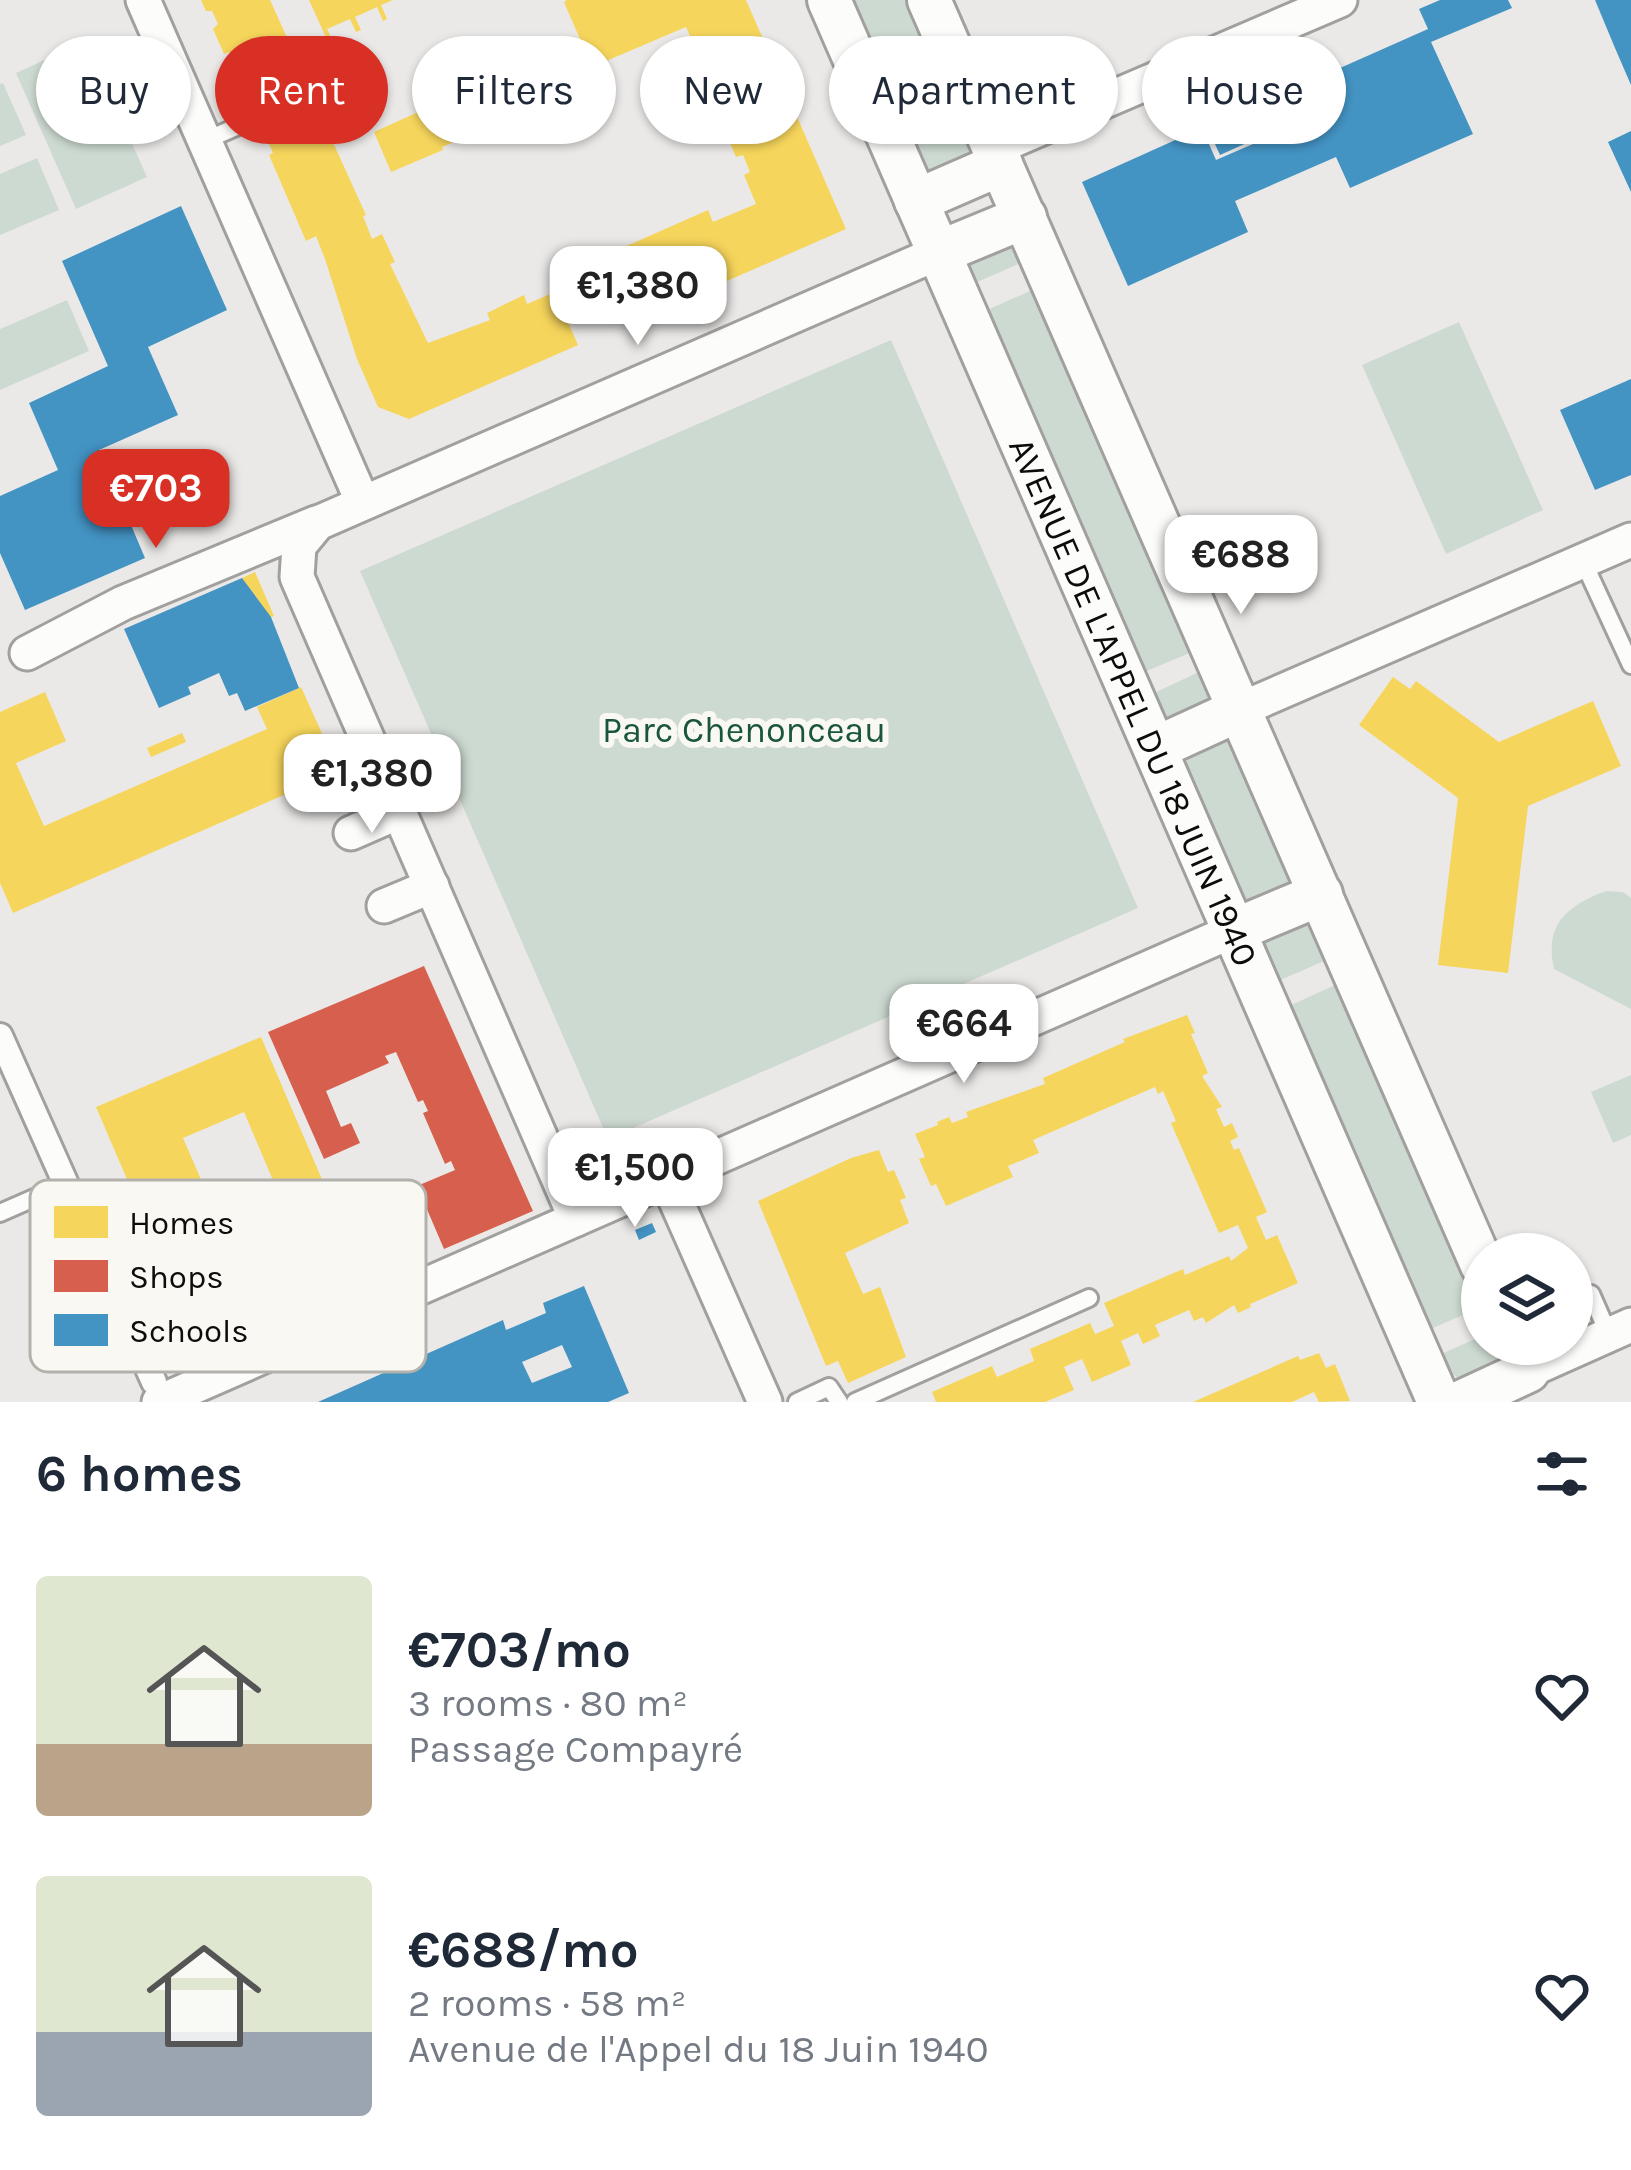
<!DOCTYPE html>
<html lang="en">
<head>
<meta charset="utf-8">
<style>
  body { margin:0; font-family:Karla,sans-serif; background:#f2f2f3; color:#1f2937; height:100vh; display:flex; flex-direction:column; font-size:45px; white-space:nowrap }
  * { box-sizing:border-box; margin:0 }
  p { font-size:39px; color:#747a83 }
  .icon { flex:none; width:66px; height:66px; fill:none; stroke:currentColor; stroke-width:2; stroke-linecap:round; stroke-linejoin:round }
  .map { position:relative; height:1402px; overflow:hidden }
  .drawer { display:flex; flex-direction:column; background:#fff; flex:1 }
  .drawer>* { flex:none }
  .guide { position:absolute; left:36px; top:36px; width:1560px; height:108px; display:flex; gap:24px }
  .buttons { position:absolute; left:1461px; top:1233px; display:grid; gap:24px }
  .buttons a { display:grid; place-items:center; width:132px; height:132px; border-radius:50%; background:#fff; box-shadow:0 3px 9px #0004; font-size:60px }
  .price { position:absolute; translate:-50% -102px; padding:0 27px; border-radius:24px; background:#fff; color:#222; font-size:39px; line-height:78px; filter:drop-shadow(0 3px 6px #0008) }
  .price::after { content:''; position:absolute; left:50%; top:72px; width:36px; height:27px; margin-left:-18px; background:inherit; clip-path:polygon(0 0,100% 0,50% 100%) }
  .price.active { background:#d93025; color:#fff }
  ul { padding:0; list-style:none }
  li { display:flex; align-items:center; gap:36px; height:300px; padding:0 36px }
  li span { display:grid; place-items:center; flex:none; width:336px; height:240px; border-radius:12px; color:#555 }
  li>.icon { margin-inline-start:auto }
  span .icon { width:144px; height:144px; fill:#fffc; stroke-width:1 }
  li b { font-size:51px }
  h2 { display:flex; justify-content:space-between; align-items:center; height:144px; padding:0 36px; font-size:51px }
  .tag { padding:0 42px; border-radius:54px; background:#fff; box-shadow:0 3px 9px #0004; font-size:42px; line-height:108px }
  .tag.active { background:#d93025; color:#fff }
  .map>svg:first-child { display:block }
</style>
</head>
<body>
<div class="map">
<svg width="1631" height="1402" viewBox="0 0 1631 1402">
  <rect width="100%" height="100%" fill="#ebe9e7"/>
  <g fill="#cddad1">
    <polygon points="848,0 913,0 956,96 901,120"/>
    <polygon points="86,41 147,177 76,209 16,73"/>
    <polygon points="3,83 26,135 0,146 0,84"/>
    <polygon points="964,123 975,148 971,159 936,175 924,169 914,145"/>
    <polygon points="37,158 59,210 0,235 0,174"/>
    <polygon points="1015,243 1023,262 975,283 965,261"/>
    <polygon points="1041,286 1199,649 1142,673 985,311"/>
    <polygon points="67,300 89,351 0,390 0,329"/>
    <polygon points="1459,322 1543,510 1446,554 1362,365"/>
    <polygon points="891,340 1138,908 608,1139 360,571"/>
    <polygon points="1203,670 1215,697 1208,708 1175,722 1159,715 1150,695"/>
    <polygon points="1224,736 1237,744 1296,873 1288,891 1257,904 1240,897 1183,771 1190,752"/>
    <path d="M1606,891L1623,892L1631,898V1009L1554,969C1544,925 1566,906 1606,891Z"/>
    <polygon points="1300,918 1315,922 1331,958 1276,982 1262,949 1267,933"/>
    <polygon points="1344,981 1482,1307 1428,1330 1289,1006"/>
    <polygon points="1631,1075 1631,1135 1613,1143 1591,1092"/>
    <polygon points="1482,1336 1482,1344 1499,1344 1496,1362 1460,1379 1445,1369 1439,1355"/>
  </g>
  <g fill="#f6d55c">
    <polygon points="201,0 270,0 294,53 241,76 230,52 224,54 213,29 218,24 212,11 206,11"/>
    <polygon points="309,0 393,0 381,5 387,19 383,21 377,7 355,17 361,30 356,32 350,19 327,29 333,42 329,44"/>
    <polygon points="567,0 746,0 846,229 633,322 604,256 708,210 713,222 756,204 744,175 750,172 743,155 736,157 717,113 721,111 716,99 711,101 700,75 706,72 686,27 592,67 564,2"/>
    <polygon points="554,53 572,94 442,147 443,150 391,172 374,132 425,109 424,106"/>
    <polygon points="316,105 366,215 363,216 372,239 382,234 395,262 390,264 428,343 490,320 487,313 524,295 527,304 555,292 578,345 409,419 378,407 357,359 325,259 316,236 306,241 269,155 273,153 262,128"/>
    <polygon points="255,572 274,616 268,618 242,578"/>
    <polygon points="1393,677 1410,689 1416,681 1499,742 1593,701 1621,766 1528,806 1508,973 1438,965 1458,798 1359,725"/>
    <polygon points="301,687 339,771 13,913 0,883 0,712 45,692 66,741 16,763 44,826 267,729 257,707"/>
    <polygon points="182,733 186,742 151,757 147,748"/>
    <polygon points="1187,1015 1195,1033 1191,1034 1208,1073 1202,1076 1222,1107 1216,1109 1224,1127 1232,1123 1238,1137 1230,1141 1234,1150 1239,1148 1267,1212 1256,1217 1266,1240 1277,1235 1298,1283 1250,1304 1251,1307 1238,1313 1234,1305 1206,1323 1203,1317 1194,1321 1189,1310 1155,1325 1160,1336 1143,1344 1138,1333 1121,1341 1131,1365 1092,1382 1082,1359 1064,1367 1074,1390 1045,1402 936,1402 932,1392 992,1366 997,1377 1034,1361 1030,1349 1090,1323 1095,1334 1114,1326 1104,1303 1183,1269 1185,1275 1229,1256 1231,1261 1248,1248 1238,1225 1219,1233 1171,1123 1176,1121 1163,1091 1158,1094 1155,1087 1033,1140 1039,1153 1008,1166 1013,1177 946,1206 936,1184 931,1186 919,1159 925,1157 915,1134 938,1125 937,1122 949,1117 952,1123 968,1117 966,1112 1045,1084 1043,1078 1125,1042 1123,1039"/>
    <polygon points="261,1037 339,1219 297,1237 244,1112 183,1138 237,1262 287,1241 313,1304 201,1352 96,1107"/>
    <polygon points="879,1150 888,1172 894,1170 906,1198 900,1200 909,1223 845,1253 863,1294 880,1287 906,1357 848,1383 838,1361 826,1366 758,1201 851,1158"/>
    <polygon points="1319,1353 1326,1368 1335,1364 1350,1401 1319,1402 1314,1392 1292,1402 1193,1402 1298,1356 1300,1360"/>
  </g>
  <polygon fill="#d6604d" points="424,966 533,1211 444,1249 417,1186 455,1170 451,1161 445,1164 423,1113 428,1111 423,1100 418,1102 396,1052 385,1056 389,1063 326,1091 341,1127 351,1123 360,1143 324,1159 268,1032"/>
  <g fill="#4393c3" fill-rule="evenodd">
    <polygon points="1440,0 1508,0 1512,8 1431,42 1473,134 1350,188 1336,157 1235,201 1248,232 1128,286 1082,182 1202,128 1216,160 1318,116 1304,84 1428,29 1419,9"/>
    <polygon points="1595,0 1631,0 1631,85 1615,48"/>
    <polygon points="1222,86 1241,131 1252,126 1245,112 1289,93 1300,119 1220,155 1194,98"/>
    <polygon points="1631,131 1631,192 1608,142"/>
    <polygon points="181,206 227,310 148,347 178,415 99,450 145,558 25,610 0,553 0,496 58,470 29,403 108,366 62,261"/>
    <polygon points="1631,379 1631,475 1595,490 1560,410"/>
    <polygon points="242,578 271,617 299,688 245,711 237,693 229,696 219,673 188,687 191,694 159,708 124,629"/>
    <polygon points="652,1223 656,1232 639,1240 635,1230"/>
    <path d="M584,1286L629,1393L608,1402H318L503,1320L506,1330L546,1313L543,1303ZM562,1345L572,1367L532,1383L522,1362Z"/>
  </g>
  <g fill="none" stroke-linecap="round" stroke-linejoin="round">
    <defs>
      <g id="service">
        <polyline points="204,141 335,84"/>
        <polyline points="1583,561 1631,665"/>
        <polyline points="0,1213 66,1184"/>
        <polyline points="1591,1294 1609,1335"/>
        <polyline points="797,1402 829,1387 839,1402"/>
        <polyline points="855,1402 1089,1298"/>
      </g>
      <polyline id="pedestrian" points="0,1036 154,1382"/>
      <g id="minor">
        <polyline points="143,0 363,503"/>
        <polyline points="995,148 1340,0"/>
        <polyline points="27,653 123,603 316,523"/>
        <polyline points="1239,710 1631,540"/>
        <polyline points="351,833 399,812"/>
        <polyline points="384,906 432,886"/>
        <polyline points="666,1178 765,1402"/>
        <polyline points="576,1219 297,577 299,546 318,523 940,252"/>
        <polyline points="1528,1371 1631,1325"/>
        <polyline points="159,1402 1235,930"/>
      </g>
      <g id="tertiary">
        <path id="s1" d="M829,0L1439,1402"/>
        <polyline points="929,0 1482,1265"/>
        <polyline points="916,201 1001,164"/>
        <polyline points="940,252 1025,217"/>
        <polyline points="1156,748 1239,710"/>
        <polyline points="1235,930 1321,894"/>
        <polyline points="1461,1402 1528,1371"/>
      </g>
    </defs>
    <use href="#service" stroke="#a2a09e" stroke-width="22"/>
    <use href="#pedestrian" stroke="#a2a09e" stroke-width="30"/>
    <use href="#minor" stroke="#a2a09e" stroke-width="39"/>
    <use href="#tertiary" stroke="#a2a09e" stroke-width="48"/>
    <use href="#service" stroke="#fcfcfb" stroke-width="16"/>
    <use href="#pedestrian" stroke="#fcfcfb" stroke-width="24"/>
    <use href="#minor" stroke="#fcfcfb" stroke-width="33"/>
    <use href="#tertiary" stroke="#fcfcfb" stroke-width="42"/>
  </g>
  <g text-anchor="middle" stroke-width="12" stroke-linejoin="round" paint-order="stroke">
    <g font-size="36" fill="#0c0c0a" stroke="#faf8f2">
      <text dy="13" stroke="none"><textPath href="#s1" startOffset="765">AVENUE DE L'APPEL DU 18 JUIN 1940</textPath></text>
    </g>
    <g font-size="36" fill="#1a563c" stroke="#faf8f2">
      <text x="744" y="742">Parc Chenonceau</text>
    </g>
  </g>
  <rect x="30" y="1180" width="396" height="192" rx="18" fill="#faf8f2" stroke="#b3b1ac" stroke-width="3"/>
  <rect x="54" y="1206" width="54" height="32" fill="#f6d55c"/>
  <rect x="54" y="1260" width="54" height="32" fill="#d6604d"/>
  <rect x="54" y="1314" width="54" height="32" fill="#4393c3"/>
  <g font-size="33" fill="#0c0c0a">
    <text x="129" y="1234">Homes</text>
    <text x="129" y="1288">Shops</text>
    <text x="129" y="1342">Schools</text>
  </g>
</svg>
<div class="buttons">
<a><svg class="icon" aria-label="layers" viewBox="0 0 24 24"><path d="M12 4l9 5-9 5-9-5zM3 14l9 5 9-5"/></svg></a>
</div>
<b class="price" style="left:638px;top:348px">€1,380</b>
<b class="price active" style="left:156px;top:551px">€703</b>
<b class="price" style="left:1241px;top:617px">€688</b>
<b class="price" style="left:372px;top:836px">€1,380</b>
<b class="price" style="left:964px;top:1086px">€664</b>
<b class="price" style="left:635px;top:1230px">€1,500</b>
<div class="guide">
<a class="tag">Buy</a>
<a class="tag active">Rent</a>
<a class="tag">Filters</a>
<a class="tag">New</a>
<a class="tag">Apartment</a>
<a class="tag">House</a>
</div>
</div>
<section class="drawer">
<h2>6 homes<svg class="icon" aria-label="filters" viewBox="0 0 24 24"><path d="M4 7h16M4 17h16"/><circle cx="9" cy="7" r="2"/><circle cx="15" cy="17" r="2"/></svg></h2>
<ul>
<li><span style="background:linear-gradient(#dfe7d0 70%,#b9a48a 0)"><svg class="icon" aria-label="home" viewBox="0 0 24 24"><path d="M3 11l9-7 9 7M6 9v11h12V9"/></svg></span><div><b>€703/mo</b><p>3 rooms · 80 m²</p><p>Passage Compayré</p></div><svg class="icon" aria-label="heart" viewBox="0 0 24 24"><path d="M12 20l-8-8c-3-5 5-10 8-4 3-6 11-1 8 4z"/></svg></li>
<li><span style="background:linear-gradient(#dfe7d0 65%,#9aa5b1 0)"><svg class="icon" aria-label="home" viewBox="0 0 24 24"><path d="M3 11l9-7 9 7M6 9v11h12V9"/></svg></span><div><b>€688/mo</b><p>2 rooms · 58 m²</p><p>Avenue de l'Appel du 18 Juin 1940</p></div><svg class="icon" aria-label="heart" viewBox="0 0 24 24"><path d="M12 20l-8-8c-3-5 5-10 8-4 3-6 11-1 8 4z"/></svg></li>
</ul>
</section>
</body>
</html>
